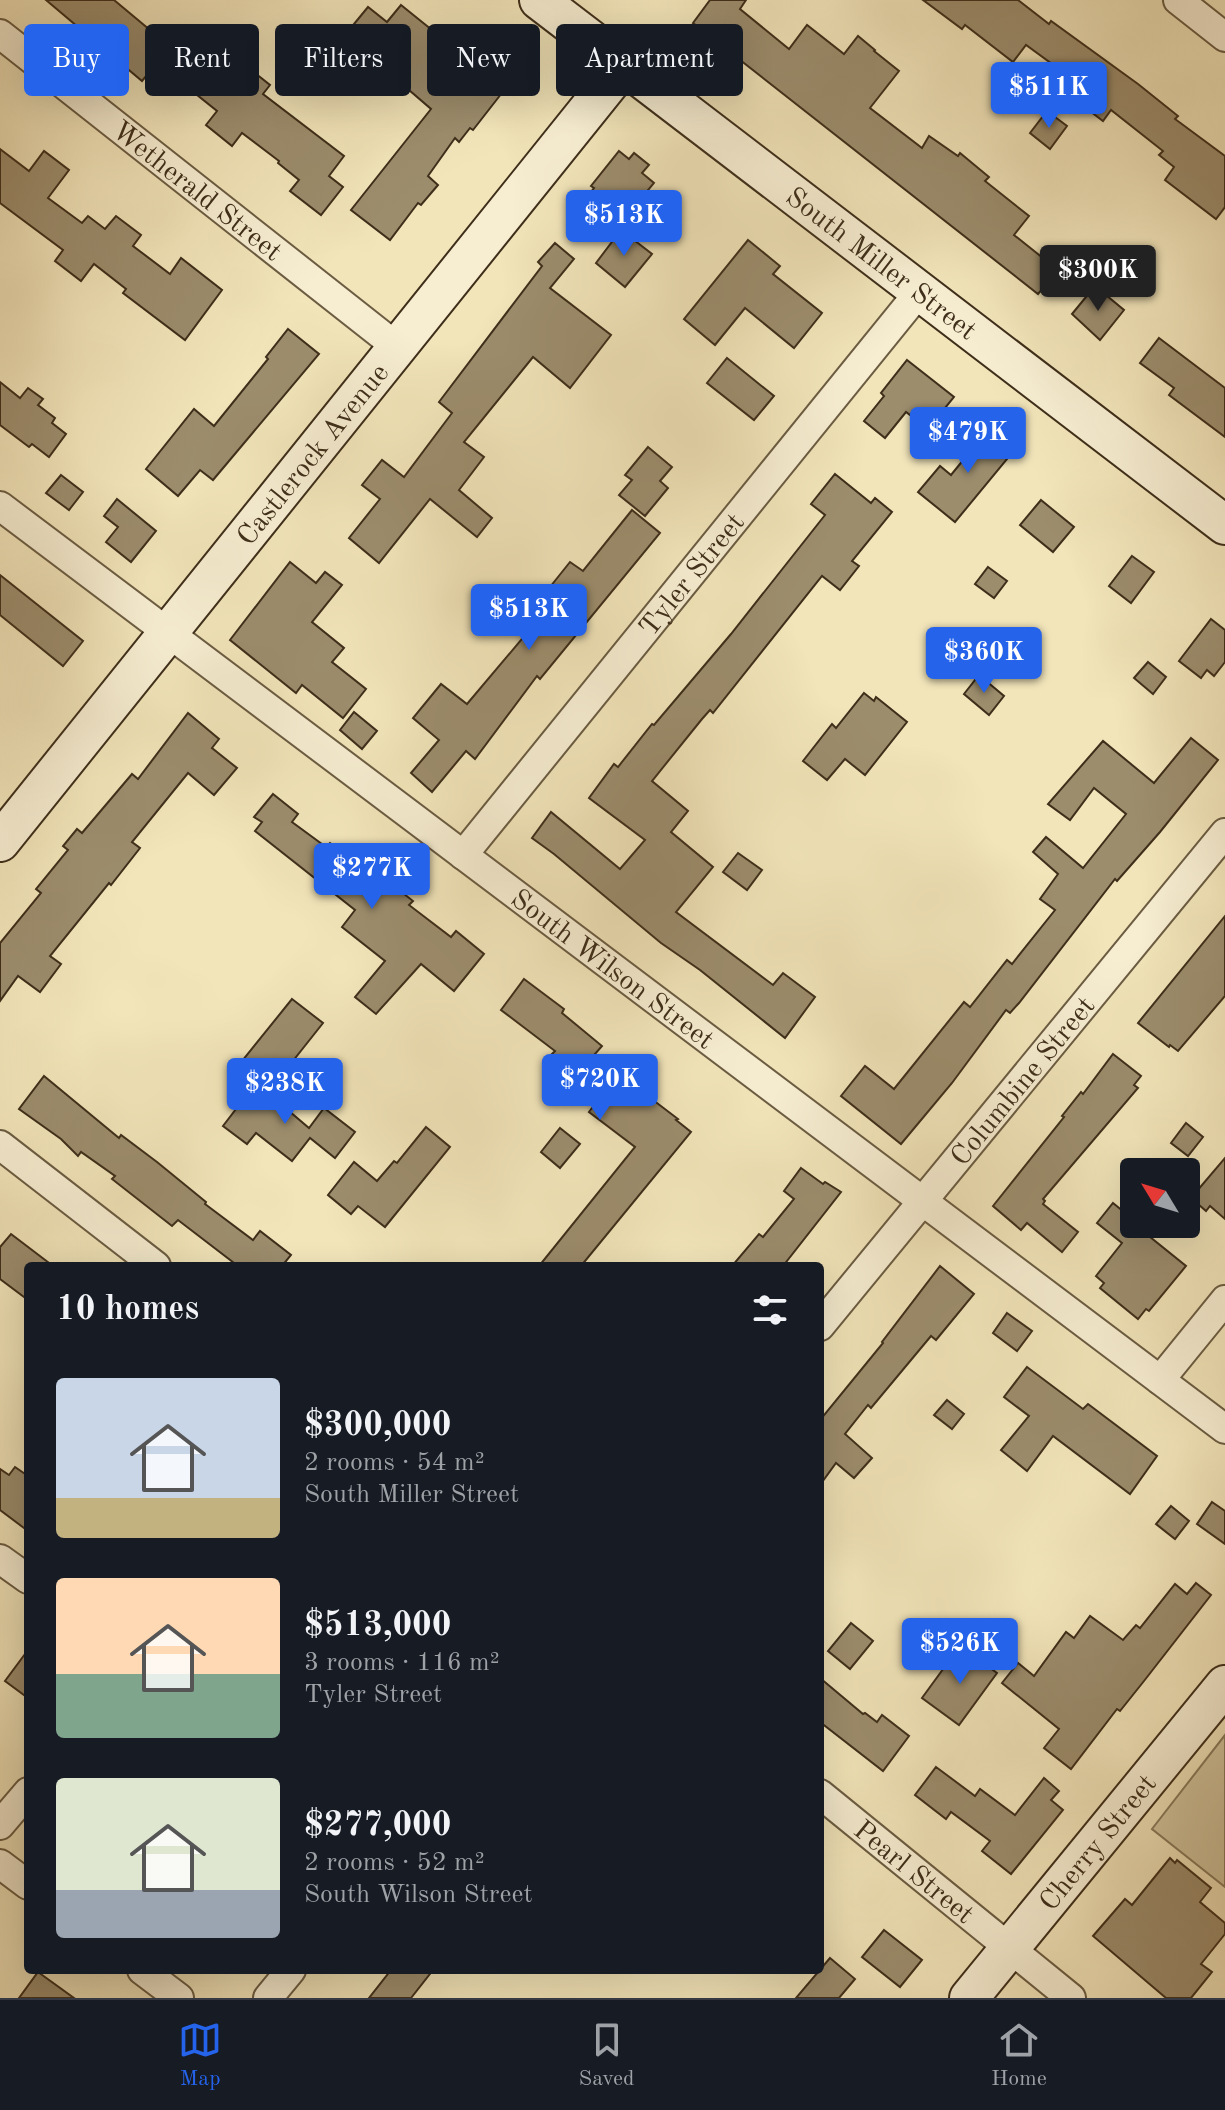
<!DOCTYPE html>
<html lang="en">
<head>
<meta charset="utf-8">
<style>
  body { margin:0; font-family:"Old Standard TT",serif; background:#242831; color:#f1f3f6; height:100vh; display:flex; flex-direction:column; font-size:30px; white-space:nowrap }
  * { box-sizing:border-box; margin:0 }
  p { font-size:26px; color:#9ea1a6 }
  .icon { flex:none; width:44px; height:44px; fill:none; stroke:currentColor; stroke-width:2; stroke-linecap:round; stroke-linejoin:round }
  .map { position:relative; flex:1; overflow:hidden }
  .details { position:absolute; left:24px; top:1262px; width:800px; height:712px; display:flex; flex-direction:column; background:#171b24; border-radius:8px; box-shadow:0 8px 32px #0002 }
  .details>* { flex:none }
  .hud { position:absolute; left:24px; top:24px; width:800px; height:72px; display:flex; gap:16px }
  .needle { width:52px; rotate:308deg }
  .fabs { position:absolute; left:1120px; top:1158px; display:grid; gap:16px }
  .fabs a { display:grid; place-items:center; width:80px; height:80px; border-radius:8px; background:#171b24; box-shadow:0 8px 32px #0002; font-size:40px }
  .price { position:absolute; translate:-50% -68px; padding:0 18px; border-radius:8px; background:#2563eb; color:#fff; font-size:26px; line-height:52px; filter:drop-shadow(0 2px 4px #0008) }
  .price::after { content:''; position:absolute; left:50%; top:48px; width:24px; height:18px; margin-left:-12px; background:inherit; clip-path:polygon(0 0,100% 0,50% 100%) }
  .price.current { background:#222; color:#fff }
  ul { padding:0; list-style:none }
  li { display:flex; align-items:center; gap:24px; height:200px; padding:0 32px }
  li span { display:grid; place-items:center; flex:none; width:224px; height:160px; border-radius:8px; color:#555 }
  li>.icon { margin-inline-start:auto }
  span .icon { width:96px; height:96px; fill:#fffc; stroke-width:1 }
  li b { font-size:34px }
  h2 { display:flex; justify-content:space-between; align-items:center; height:96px; padding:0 32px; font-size:34px }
  .chip { padding:0 28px; border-radius:8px; background:#171b24; box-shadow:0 8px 32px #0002; font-size:28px; line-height:72px }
  .chip.current { background:#2563eb; color:#fff }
  .menu { display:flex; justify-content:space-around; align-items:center; height:112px; border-top:2px solid #363941; background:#171b24; font-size:22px; color:#9ea1a6 }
  .menu a { display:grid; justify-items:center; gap:4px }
  .menu .current { color:#2563eb }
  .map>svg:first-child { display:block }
</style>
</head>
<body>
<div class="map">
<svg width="1225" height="1998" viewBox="0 0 1225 1998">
  <rect width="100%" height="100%" fill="#f2e5ba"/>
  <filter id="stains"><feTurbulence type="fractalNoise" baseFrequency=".0025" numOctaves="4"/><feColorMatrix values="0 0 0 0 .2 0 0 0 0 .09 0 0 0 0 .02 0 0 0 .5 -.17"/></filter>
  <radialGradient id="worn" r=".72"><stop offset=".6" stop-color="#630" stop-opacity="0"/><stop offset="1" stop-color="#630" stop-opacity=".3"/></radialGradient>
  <polygon fill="#d3c69f" stroke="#887a5c" stroke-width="2" points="1225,1735 1225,1887 1152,1829"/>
  <g fill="#9c8d6d" stroke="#3e2e1a" stroke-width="2">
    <polygon points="46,0 114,0 186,60 198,45 204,49 212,39 270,85 263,94 344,156 329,176 343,187 321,215 290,191 299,180 278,163 279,161 242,133 232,146 206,125 217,111 157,63 142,81"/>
    <polygon points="710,0 746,0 740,9 789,49 807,25 844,54 858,36 875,50 874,51 899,71 870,108 922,148 929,136 958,156 960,153 989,177 985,181 1029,216 1014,235 1058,270 1038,294 693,23"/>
    <polygon points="923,0 1018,0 1049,24 1051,21 1138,84 1178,116 1175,119 1225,156 1225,207 1216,219 1165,180 1174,167 1159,155 1163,151 1111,110 1103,121 1069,95 1078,83 1026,45 1013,62 965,25 962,29"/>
    <polygon points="401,5 505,89 473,130 470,128 459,142 455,138 428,176 438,185 421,205 418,203 390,240 351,210 431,109 345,35 368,7 387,22"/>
    <polygon points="1047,111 1067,126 1050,149 1030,133"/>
    <polygon points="0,149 29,171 44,151 69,170 48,198 82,223 88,216 105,229 116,216 141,235 133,246 170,274 181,258 222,290 185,340 123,293 126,289 94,264 81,281 55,261 63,250 0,203"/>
    <polygon points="619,151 629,159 634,153 649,165 642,173 654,183 608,238 575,212 594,188 591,186"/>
    <polygon points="621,230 652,254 625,287 596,263"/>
    <polygon points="748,240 780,266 773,274 822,313 794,348 745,308 715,345 684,319"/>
    <polygon points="555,243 574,259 550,288 611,335 570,388 533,357 464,442 484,457 459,490 492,518 477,537 430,499 379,563 349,538 380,499 362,485 382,460 404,477 452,413 439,402 542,266 538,262"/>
    <polygon points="1088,250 1105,263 1090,282 1073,269"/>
    <polygon points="1095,286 1124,310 1100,340 1072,314"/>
    <polygon points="288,329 319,354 213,480 200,470 178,496 146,469 194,409 214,426 268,359 266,357"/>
    <polygon points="1159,338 1225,388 1225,437 1169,395 1174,388 1140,363"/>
    <polygon points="727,358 774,396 754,420 707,383"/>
    <polygon points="907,360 954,397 928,429 906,412 885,438 864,421 884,396 881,393"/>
    <polygon points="0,382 20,398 28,388 43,399 38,405 55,418 52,423 66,434 49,457 32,444 29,447 0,425"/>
    <polygon points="991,426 1017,447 955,522 918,492 940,466 951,475"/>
    <polygon points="648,447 672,467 660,481 668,488 645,516 619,495 632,480 625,475"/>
    <polygon points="835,474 871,503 875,498 892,512 852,561 859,566 840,590 822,576 713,713 710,710 702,719 652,781 688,811 671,832 713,867 676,912 773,985 783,973 815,997 785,1038 700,970 661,943 554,854 532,838 551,812 620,869 645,840 589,798 614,764 618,767 652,724 654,725 731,634 825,515 811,504"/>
    <polygon points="61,475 83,492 69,510 46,493"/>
    <polygon points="117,499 156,531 131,562 106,542 118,527 104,516"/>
    <polygon points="1041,500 1074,527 1053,552 1020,525"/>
    <polygon points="632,510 660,533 540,679 537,676 475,759 466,751 432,792 411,773 439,740 413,718 441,684 467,704 532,627 517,616 539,587 546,592 570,562 583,571"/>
    <polygon points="1132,556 1154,572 1131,603 1109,586"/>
    <polygon points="290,562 316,583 325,572 342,585 312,622 344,648 332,662 366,689 343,718 302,685 296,693 230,640"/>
    <polygon points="988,567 1007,581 994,598 975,584"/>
    <polygon points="0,575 83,641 63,666 0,615"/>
    <polygon points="1211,619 1225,630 1225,662 1214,676 1207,670 1201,678 1179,661"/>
    <polygon points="1148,662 1166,677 1153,694 1134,678"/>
    <polygon points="979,675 1004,696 989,715 964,694"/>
    <polygon points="864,693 874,701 876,697 907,722 865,775 845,759 827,780 803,761 832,724 836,728"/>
    <polygon points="354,712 377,731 362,749 340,730"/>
    <polygon points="188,713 219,739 212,748 237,768 214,795 188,773 132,842 140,848 111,885 109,883 50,956 61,964 40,992 18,976 0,1001 0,943 41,893 36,889 68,850 63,846 77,829 82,833 132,774 138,779"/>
    <polygon points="1191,738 1218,760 1160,832 1117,881 1115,879 1019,1003 1010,1013 1006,1010 952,1083 901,1144 841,1096 865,1066 894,1089 964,1002 970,1007 1007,960 1012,964 1055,910 1040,899 1058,874 1033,852 1046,837 1083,868 1126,814 1094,788 1070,820 1048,804 1103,741 1154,783"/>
    <polygon points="273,794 298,814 292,822 326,847 330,843 342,852 346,848 413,901 409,905 451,937 456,931 484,954 454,991 421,964 376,1014 355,997 385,961 342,927 355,910 255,831 262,822 254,817"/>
    <polygon points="738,853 762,870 747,890 723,872"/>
    <polygon points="1225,916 1225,996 1178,1051 1170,1045 1169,1047 1138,1023"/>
    <polygon points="524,979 564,1009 562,1013 602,1046 594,1055 678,1119 676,1120 691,1132 581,1266 539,1266 635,1147 589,1112 601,1096 551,1055 555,1051 501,1010"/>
    <polygon points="292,999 323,1023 269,1091 238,1066"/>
    <polygon points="1113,1054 1141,1076 1134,1085 1138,1088 1043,1199 1045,1201 1043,1204 1078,1232 1062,1252 1027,1223 1021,1230 993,1206 1064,1117 1062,1116 1081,1092 1083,1094"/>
    <polygon points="44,1076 119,1138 121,1135 157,1162 206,1202 205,1204 253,1240 260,1231 291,1255 282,1266 238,1266 178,1220 172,1226 112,1179 115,1176 81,1152 78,1156 61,1139 19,1109"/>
    <polygon points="256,1083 309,1128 324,1108 355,1132 335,1158 310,1138 292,1161 256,1133 247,1144 223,1126"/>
    <polygon points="1186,1123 1203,1137 1188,1156 1171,1143"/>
    <polygon points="426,1127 450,1147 385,1227 358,1206 351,1214 328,1195 354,1162 377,1181 394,1161 397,1163"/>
    <polygon points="560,1128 580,1144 560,1168 541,1152"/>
    <polygon points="1225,1158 1225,1219 1210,1206 1206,1211 1191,1198"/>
    <polygon points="801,1168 823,1184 825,1182 841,1192 783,1266 732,1266 759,1234 763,1237 794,1199 784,1191"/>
    <polygon points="1113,1203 1130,1217 1134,1224 1186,1266 1149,1311 1146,1309 1138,1319 1100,1288 1104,1283 1096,1276 1122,1243 1097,1223"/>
    <polygon points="11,1234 53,1266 28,1266 28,1300 0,1279 0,1247"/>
    <polygon points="940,1266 974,1294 936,1340 931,1336 871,1408 868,1405 845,1434 872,1458 854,1478 836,1463 820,1485 820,1420 883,1343 882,1342"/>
    <polygon points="1007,1313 1032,1331 1017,1351 993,1333"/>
    <polygon points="1027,1367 1083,1409 1088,1404 1157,1456 1130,1494 1053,1436 1027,1471 1001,1450 1029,1416 1004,1397"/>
    <polygon points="947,1400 964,1414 952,1429 934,1415"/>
    <polygon points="15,1467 28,1476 28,1531 0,1510 0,1469 9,1475"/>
    <polygon points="1212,1502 1225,1511 1225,1544 1197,1524"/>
    <polygon points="1171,1506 1189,1521 1175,1539 1156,1524"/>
    <polygon points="1196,1583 1211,1595 1144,1681 1120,1711 1117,1709 1071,1769 1044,1748 1059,1729 1002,1683 1018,1663 1034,1676 1066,1632 1074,1638 1090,1616 1123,1640 1136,1625 1140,1628 1175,1584 1187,1594"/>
    <polygon points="851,1623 873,1641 850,1669 828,1651"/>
    <polygon points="960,1646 997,1673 959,1725 922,1698"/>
    <polygon points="28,1650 28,1698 5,1681"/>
    <polygon points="820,1678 863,1714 865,1713 877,1722 882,1715 909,1736 883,1771 820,1722"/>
    <polygon points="936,1767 975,1796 980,1789 1015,1815 1044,1778 1059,1791 1051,1800 1063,1810 1011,1874 982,1851 990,1841 951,1812 946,1819 915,1795"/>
    <polygon points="1170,1858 1175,1863 1177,1860 1211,1888 1200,1902 1225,1923 1225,1934 1201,1964 1212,1972 1191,1998 1166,1998 1093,1936 1125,1899 1132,1905"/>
    <polygon points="884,1930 922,1960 900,1987 862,1957"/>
    <polygon points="830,1958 855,1979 839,1998 796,1998"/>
    <polygon points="391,1970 433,1970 411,1998 369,1998"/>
    <polygon points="38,1972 74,1998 19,1998"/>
  </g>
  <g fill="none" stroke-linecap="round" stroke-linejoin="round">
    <defs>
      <g id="street">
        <polyline points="1178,0 1225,37"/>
        <path id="s1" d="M0,34L397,347"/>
        <path id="s2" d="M0,506L1225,1429"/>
        <path id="s3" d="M463,855L920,291"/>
        <polyline points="0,1145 156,1266"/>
        <path id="s4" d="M820,1326L1225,833"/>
        <polyline points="1160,1380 1225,1300"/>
        <polyline points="0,1559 28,1579"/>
        <path id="s5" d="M820,1794L1071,1998"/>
        <polyline points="0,1825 28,1792"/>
        <polyline points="0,1864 28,1885"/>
        <polyline points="142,1970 179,1998"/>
        <polyline points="268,1998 291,1970"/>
      </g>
      <g id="secondary">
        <path id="s6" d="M539,0L1225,525"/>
        <path id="s7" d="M0,842L624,65"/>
        <path id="s8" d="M969,1998L1225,1685"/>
      </g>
    </defs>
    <use href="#street" stroke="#6b5c42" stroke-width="32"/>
    <use href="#secondary" stroke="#3e2e1a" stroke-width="42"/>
    <use href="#street" stroke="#f7eed2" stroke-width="28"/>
    <use href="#secondary" stroke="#f7eed2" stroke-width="38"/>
  </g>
  <g text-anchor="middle" stroke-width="6" stroke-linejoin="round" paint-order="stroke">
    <g font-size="28" fill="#3e2e1a" stroke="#f7eed2">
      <text dy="10" stroke="none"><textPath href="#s1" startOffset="252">Wetherald Street</textPath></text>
      <text dy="10" stroke="none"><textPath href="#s6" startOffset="432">South Miller Street</textPath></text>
      <text dy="10" stroke="none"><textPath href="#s7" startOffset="498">Castlerock Avenue</textPath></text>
      <text dy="10" stroke="none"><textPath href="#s3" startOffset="362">Tyler Street</textPath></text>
      <text dy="10" stroke="none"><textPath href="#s2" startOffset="768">South Wilson Street</textPath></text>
      <text dy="10" stroke="none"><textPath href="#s4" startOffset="318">Columbine Street</textPath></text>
      <text dy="10" stroke="none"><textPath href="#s8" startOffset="202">Cherry Street</textPath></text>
      <text dy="10" stroke="none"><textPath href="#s5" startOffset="122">Pearl Street</textPath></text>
    </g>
  </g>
  <rect width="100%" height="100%" filter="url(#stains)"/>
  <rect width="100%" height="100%" fill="url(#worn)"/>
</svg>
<div class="fabs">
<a><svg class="needle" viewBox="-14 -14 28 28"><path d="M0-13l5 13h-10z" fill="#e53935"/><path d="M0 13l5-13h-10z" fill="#9ea1a6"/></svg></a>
</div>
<b class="price" style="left:1049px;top:130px">$511K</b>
<b class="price" style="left:624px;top:258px">$513K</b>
<b class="price current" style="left:1098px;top:313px">$300K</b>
<b class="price" style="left:968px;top:475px">$479K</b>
<b class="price" style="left:529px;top:652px">$513K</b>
<b class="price" style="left:984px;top:695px">$360K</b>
<b class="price" style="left:372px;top:911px">$277K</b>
<b class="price" style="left:600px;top:1122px">$720K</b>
<b class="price" style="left:285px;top:1126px">$238K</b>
<b class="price" style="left:960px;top:1686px">$526K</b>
<div class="hud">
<a class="chip current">Buy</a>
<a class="chip">Rent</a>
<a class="chip">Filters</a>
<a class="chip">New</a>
<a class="chip">Apartment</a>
</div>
<section class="details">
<h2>10 homes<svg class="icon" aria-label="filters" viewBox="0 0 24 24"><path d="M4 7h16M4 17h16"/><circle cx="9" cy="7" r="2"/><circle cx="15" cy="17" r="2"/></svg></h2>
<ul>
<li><span style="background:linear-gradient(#c9d6e8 75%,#c2b280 0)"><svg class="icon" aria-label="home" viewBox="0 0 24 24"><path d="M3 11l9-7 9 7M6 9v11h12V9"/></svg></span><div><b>$300,000</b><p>2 rooms · 54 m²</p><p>South Miller Street</p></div></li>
<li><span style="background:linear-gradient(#ffd9b3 60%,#7fa58c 0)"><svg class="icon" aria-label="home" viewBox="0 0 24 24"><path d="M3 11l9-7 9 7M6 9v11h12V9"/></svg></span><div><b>$513,000</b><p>3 rooms · 116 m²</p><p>Tyler Street</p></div></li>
<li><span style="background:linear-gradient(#dfe7d0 70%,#9aa5b1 0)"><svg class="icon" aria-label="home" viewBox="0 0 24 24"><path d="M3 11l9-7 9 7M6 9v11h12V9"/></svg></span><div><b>$277,000</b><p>2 rooms · 52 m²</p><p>South Wilson Street</p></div></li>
</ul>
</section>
</div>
<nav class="menu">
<a class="current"><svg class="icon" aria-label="map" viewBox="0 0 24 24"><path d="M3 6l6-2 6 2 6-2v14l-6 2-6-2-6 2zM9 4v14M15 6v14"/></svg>Map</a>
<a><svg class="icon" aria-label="saved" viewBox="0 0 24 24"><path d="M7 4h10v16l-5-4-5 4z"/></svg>Saved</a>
<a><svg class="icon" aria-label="home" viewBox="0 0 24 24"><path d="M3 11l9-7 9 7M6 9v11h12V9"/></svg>Home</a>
</nav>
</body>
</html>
